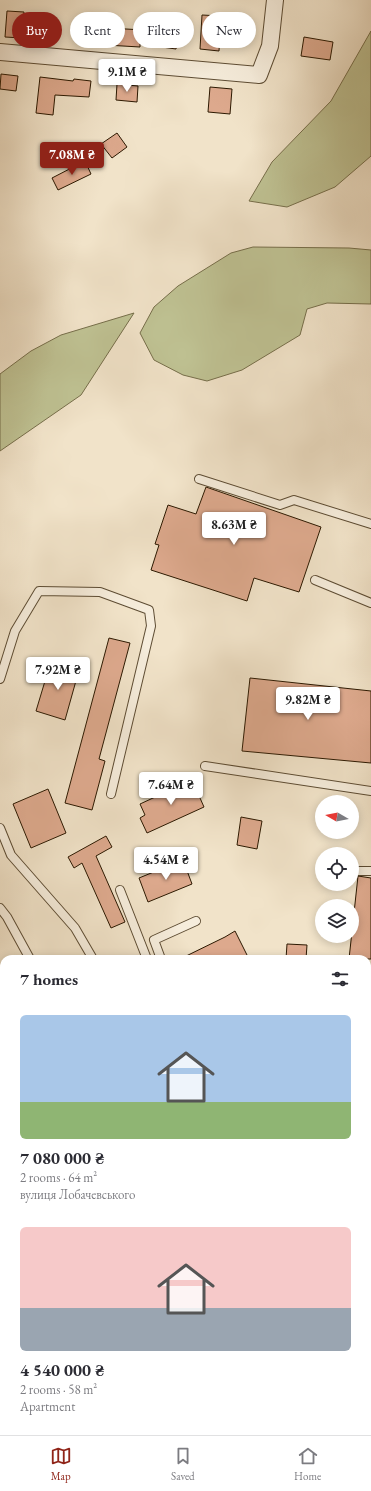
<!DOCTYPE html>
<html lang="en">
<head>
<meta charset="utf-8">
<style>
  body { margin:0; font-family:"EB Garamond",serif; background:#f2f2f3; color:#2b2b33; height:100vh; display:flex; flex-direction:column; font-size:15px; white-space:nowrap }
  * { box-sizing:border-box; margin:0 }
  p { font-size:13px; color:#7c7c81 }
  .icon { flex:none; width:22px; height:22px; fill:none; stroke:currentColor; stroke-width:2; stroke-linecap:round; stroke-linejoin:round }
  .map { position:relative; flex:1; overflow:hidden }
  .side { position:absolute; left:0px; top:955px; width:371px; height:480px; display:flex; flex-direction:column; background:#fff; border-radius:12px 12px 0 0; box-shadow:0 2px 10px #0003 }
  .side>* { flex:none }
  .banner { position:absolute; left:12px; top:12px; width:347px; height:36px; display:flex; gap:8px }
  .needle { width:26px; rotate:279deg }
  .tools { position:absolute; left:315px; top:795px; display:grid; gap:8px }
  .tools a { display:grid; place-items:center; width:44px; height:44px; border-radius:50%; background:#fff; box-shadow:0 2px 10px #0003; font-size:20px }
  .price { position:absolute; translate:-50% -34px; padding:0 9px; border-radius:4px; background:#fff; color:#222; font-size:13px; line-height:26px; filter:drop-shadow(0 1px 2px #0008) }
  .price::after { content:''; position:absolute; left:50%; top:24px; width:12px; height:9px; margin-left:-6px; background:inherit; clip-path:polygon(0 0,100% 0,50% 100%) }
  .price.current { background:#8f2418; color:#fff }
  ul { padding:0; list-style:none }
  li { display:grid; align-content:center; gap:8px; height:212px; padding:0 20px }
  li span { display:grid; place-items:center; height:124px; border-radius:6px; color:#555 }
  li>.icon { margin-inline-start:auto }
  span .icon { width:72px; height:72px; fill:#fffc; stroke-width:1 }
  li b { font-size:17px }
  h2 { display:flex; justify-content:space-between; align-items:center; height:48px; padding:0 20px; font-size:17px }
  .chip { padding:0 14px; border-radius:18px; background:#fff; box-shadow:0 2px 10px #0003; font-size:14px; line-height:36px }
  .chip.current { background:#8f2418; color:#fff }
  .dock { display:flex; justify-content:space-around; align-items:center; height:56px; border-top:1px solid #e1e1e2; background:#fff; font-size:11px; color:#7c7c81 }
  .dock a { display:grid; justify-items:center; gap:2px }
  .dock .current { color:#8f2418 }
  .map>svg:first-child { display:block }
</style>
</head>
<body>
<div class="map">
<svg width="371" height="1435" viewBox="0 0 371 1435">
  <rect width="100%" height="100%" fill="#f1e3c9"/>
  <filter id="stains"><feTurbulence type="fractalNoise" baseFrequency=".005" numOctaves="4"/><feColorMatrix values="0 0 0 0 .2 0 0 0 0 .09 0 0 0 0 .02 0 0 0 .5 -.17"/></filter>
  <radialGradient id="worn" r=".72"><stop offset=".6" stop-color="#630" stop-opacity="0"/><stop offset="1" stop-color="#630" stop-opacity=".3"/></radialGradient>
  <g fill="#bfc293" stroke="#766e4a">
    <polygon points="371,31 371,156 335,187 287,207 249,201 272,162 331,101"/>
    <polygon points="253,247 349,248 371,250 371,304 327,303 307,309 300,335 242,370 207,381 183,375 154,360 140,333 154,307 178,286 231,253"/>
    <polygon points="134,313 81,395 0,451 0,374 31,351 61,335"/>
  </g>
  <g fill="#dda98d" stroke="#2c1901">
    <polygon points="7,11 24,12 22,38 5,37"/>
    <polygon points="202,15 221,16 219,51 200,49"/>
    <polygon points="91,27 161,31 161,29 179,31 176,49 140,44 140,47 89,44"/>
    <polygon points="304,37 333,42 330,60 301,56"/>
    <polygon points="1,74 18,76 16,91 0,89"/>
    <polygon points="40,77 73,81 74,79 91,81 89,97 55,95 53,115 36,113"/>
    <polygon points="117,84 138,86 137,102 116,100"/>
    <polygon points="210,87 232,89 230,114 208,112"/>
    <polygon points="117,133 127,147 112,158 101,144"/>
    <polygon points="85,161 91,174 58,190 52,178"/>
    <polygon points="206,487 321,527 299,592 254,578 247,601 151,570 159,545 155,544 168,505 196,514"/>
    <polygon points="109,638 130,643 99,759 105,761 92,810 65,803"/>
    <polygon points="51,661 79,670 65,720 36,711"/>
    <polygon points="250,678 371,691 371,763 242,751"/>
    <polygon points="192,780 204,807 147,833 140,818 145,815 140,804"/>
    <polygon points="48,789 66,833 31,848 13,804"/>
    <polygon points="241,817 262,821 257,849 237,845"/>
    <polygon points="106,836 112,847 96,856 125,922 111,928 82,863 74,868 68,857"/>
    <polygon points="183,860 192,884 148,902 139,878"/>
    <polygon points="358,876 371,878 371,959 349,959"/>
    <polygon points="235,931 249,959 180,959 225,937"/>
    <polygon points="287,944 307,945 306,959 286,959"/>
  </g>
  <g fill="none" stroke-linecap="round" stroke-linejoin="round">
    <defs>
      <g id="lane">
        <polyline points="199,479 280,505 294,500 371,524"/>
        <polyline points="315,580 371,603"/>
        <polyline points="0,679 15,631 39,591 100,592 149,610 151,626 111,794"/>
        <polyline points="205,766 371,791"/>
        <polyline points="0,828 11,855 75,928 93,959"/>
        <polyline points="352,871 371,871"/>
        <polyline points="120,890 147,959"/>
        <polyline points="0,908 7,917 30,959"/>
        <polyline points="161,959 154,940 196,921"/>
        <polyline points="0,1098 4,1096"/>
        <polyline points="367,1207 371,1207"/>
        <polyline points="105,1435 105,1431"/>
        <polyline points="370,1435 371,1384"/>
      </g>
      <g id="street">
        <polyline points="0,52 259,75 270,46 275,0"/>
        <polyline points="367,1098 371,1099"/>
        <polyline points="0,1143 4,1141"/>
      </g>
    </defs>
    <use href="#lane" stroke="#5d4c33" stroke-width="10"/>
    <use href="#street" stroke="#5d4c33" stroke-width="18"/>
    <use href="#lane" stroke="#f6eddc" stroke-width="8"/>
    <use href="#street" stroke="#f6eddc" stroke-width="16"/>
  </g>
  <rect width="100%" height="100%" filter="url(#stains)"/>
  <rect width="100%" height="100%" fill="url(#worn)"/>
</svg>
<div class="tools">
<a><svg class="needle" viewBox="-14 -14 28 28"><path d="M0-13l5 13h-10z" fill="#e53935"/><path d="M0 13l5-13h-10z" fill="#7c7c81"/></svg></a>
<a><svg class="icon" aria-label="locate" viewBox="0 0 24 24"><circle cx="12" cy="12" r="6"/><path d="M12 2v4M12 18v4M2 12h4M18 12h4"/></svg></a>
<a><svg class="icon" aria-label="layers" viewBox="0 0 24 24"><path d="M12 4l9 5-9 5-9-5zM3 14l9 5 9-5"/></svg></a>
</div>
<b class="price" style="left:127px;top:93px">9.1M ₴</b>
<b class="price current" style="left:72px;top:176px">7.08M ₴</b>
<b class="price" style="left:234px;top:546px">8.63M ₴</b>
<b class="price" style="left:58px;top:691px">7.92M ₴</b>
<b class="price" style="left:308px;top:721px">9.82M ₴</b>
<b class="price" style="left:171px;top:806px">7.64M ₴</b>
<b class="price" style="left:166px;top:881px">4.54M ₴</b>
<div class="banner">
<a class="chip current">Buy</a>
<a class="chip">Rent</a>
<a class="chip">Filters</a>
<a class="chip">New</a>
</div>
<section class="side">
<h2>7 homes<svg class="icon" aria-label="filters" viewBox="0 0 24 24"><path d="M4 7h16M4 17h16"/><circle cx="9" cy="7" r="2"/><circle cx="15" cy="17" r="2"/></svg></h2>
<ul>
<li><span style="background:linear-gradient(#a9c7e8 70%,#8fb573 0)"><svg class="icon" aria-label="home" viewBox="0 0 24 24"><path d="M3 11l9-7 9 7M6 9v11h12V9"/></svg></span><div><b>7 080 000 ₴</b><p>2 rooms · 64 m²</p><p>вулиця Лобачевського</p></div></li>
<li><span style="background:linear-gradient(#f6c9c9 65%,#9aa5b1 0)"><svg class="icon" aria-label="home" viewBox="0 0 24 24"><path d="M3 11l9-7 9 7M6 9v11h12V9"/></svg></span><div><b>4 540 000 ₴</b><p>2 rooms · 58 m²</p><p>Apartment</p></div></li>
</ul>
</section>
</div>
<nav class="dock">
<a class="current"><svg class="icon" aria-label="map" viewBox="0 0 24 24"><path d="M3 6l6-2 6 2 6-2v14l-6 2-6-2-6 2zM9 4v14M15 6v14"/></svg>Map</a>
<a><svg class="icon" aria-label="saved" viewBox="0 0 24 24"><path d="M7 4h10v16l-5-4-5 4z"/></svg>Saved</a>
<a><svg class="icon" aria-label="home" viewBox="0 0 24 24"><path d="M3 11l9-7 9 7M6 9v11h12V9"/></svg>Home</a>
</nav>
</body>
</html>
